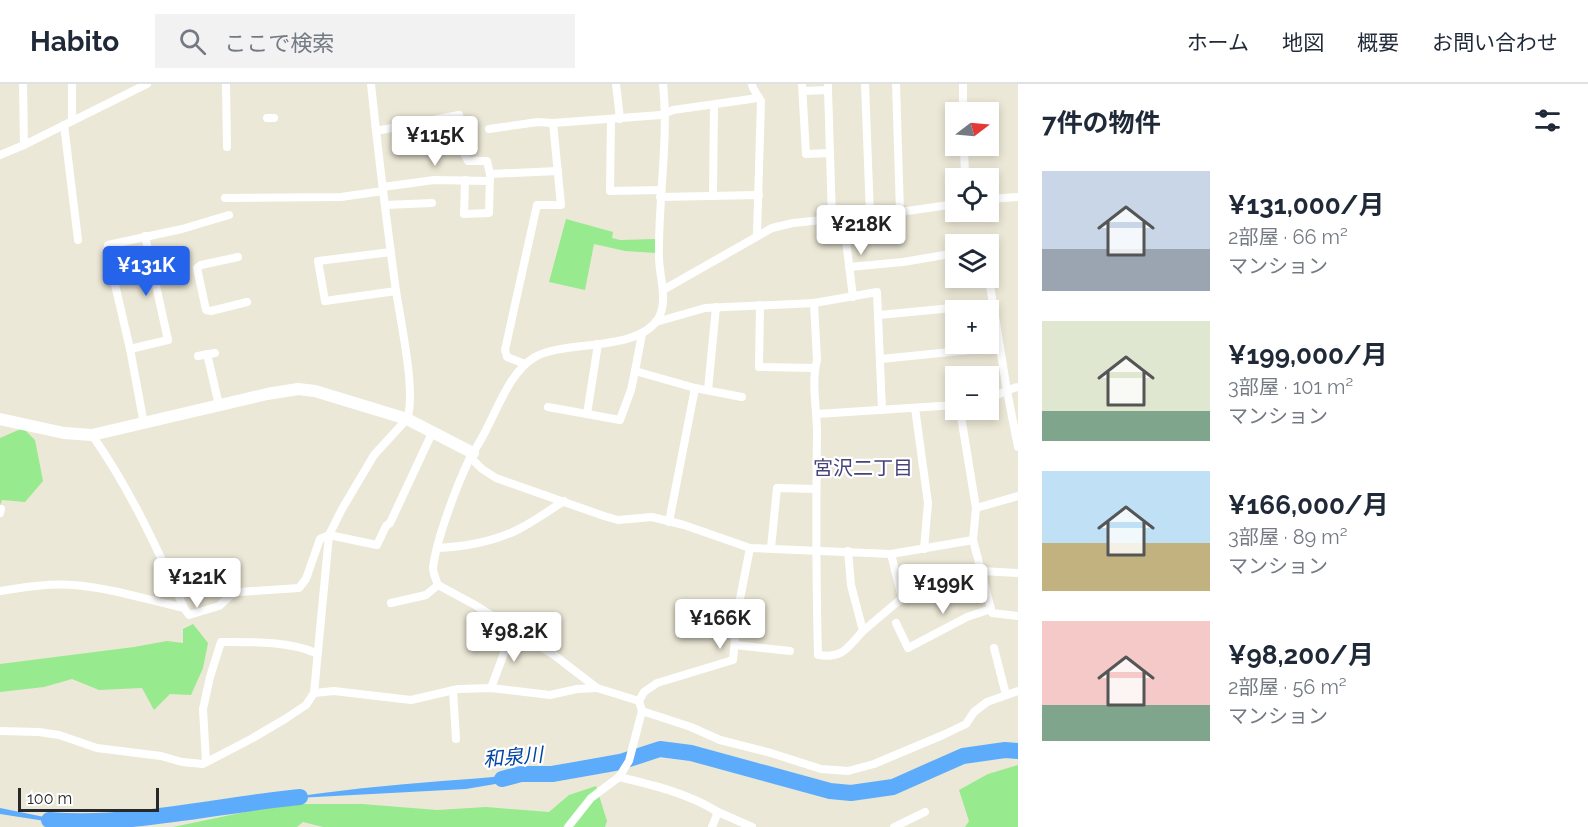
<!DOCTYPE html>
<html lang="ja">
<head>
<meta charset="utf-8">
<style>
  body { margin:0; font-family:Raleway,"Noto Sans JP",sans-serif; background:#f2f2f3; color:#1f2937; height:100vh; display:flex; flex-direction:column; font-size:22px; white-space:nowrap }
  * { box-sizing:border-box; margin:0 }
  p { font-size:20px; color:#747a83 }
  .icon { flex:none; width:33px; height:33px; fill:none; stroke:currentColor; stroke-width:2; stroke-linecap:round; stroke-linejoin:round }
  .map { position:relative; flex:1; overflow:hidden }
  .side { display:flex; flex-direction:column; background:#fff; width:570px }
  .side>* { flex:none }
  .needle { width:39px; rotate:74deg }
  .controls { position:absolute; left:945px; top:18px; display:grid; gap:12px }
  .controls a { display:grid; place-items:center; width:54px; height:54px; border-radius:0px; background:#fff; box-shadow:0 3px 9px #0003; font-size:30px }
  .scale { position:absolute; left:18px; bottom:15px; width:141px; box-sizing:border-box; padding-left:6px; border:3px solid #282828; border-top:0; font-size:16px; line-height:21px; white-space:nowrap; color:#282828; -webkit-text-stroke:4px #fff; paint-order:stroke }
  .price { position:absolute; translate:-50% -51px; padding:0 14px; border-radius:6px; background:#fff; color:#222; font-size:20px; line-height:39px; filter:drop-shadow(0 2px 3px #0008) }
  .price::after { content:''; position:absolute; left:50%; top:36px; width:18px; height:14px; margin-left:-9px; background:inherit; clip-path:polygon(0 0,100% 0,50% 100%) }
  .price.active { background:#2563eb; color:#fff }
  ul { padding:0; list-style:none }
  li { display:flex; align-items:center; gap:18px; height:150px; padding:0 24px }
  li span { display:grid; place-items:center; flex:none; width:168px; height:120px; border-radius:0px; color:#555 }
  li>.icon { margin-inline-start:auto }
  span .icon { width:72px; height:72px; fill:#fffc; stroke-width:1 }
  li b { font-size:26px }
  h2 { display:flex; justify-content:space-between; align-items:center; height:72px; padding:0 24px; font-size:26px }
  header { display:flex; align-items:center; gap:36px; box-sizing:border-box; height:84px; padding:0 30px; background:#fff; border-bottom:2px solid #e0e1e3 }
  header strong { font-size:28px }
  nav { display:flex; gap:33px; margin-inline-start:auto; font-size:21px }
  .search { width:420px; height:54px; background:#f2f2f3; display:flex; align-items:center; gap:15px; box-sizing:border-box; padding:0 21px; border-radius:0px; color:#747a83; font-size:22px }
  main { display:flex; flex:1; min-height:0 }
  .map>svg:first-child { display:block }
</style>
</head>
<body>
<header>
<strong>Habito</strong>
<div class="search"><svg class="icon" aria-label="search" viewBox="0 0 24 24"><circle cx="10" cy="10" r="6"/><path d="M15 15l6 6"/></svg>ここで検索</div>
<nav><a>ホーム</a><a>地図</a><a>概要</a><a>お問い合わせ</a></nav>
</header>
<main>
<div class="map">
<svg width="1018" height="743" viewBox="0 0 1018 743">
  <rect width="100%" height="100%" fill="#ece8d7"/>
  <g fill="#97ea8d">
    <polygon points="566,135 613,148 612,154 620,156 655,155 656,169 625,167 594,160 585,206 549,198"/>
    <polygon points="23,344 35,356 43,397 25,418 2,416 0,421 0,354"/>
    <polygon points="193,540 208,559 203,584 191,611 170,610 154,626 142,604 99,606 72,595 44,603 0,608 0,580 134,563 167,557 183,559 183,545"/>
    <polygon points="1018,681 1018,743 965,743 969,737 959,706 988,690"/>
    <polygon points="596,702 607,737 605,743 323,743 303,738 297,743 173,743 260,725 299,720 362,720 437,726 486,723 549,728 569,711"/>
  </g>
  <g fill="#5dacfb">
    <path d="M515,690H521L507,698L466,705L278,715C332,707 387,701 442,697C467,695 490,694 515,690Z"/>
    <polygon points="0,724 69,738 45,737 0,730"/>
  </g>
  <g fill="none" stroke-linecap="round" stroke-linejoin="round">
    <g stroke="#5dacfb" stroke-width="16">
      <polyline points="502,695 521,690 552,690 620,678 660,665 691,669 830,707 851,709 893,703 963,672 1005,666 1018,667"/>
      <path d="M49,736C133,743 217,721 300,713"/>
    </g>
    <g stroke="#fff" stroke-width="8">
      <polyline points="23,0 24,61"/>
      <polyline points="72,0 72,37"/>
      <polyline points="226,0 227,63"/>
      <polyline points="616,0 620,35"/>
      <polyline points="752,0 753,4 761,17 757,150"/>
      <polyline points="802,0 806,70 830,69"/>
      <polyline points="865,0 870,131"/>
      <polyline points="896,0 900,128"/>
      <polyline points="963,0 963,28"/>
      <polyline points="828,6 832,134"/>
      <polyline points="803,7 828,6 828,0"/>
      <polyline points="267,34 274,34"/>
      <polyline points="611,35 610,107 661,106"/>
      <polyline points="64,41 78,156"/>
      <polyline points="489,45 538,38 553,39 661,31 673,26 758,14"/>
      <polyline points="376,47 459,31 464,69 468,77 487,77 490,90 489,129 464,130 465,96"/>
      <polyline points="964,62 965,94"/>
      <polyline points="0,71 24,61 147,0"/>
      <polyline points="490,90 558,87"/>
      <polyline points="383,103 434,96 489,97"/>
      <polyline points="713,112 714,21"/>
      <polyline points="660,113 759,111"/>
      <polyline points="225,114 341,113 383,107"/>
      <polyline points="988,115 1018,113"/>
      <polyline points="385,121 432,119"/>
      <polyline points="843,133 853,213"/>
      <polyline points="391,168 318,177 325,217 396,207"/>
      <polyline points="238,173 201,181 197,184 206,226 211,227 247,218"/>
      <polyline points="849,183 903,178 956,169"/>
      <polyline points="988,189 1007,307 1018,363"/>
      <polyline points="663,206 772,144 793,139 900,128 956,120"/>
      <path d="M814,219L817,276C811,298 817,326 817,349C816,423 816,497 818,571C843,575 847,564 863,547L851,501L848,467"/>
      <polyline points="760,221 759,283 815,284"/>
      <polyline points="879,231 994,220"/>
      <polyline points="656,238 705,224 814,219 877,208 882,326"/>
      <polyline points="642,250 635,287 695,304 669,438"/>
      <polyline points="130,265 168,256 145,152"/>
      <polyline points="207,270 219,321"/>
      <polyline points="198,272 215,269"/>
      <polyline points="881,275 1000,263"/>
      <polyline points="525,280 507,273 505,266 537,121 561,121 553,39"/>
      <polyline points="695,304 742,313"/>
      <polyline points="708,306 716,223"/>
      <path d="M988,314C1000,311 1008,305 1018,303"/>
      <polyline points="548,323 620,336 631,306 635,287"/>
      <polyline points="915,324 928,419 924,465"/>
      <polyline points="960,326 976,424 973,456 992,529 1018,532"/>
      <polyline points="587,330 598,260"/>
      <polyline points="817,330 956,321"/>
      <polyline points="144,340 130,265 107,166 108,161 182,145 229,131"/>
      <polyline points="470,373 482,385 496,394 604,432 618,436 652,433 684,441 750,464 891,470 973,456"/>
      <polyline points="976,424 1018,412"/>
      <polyline points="0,429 1,425"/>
      <path d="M437,464C463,463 491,458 515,447C532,439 548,427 564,417"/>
      <polyline points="771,464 777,404 816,405"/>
      <polyline points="981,487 1018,489"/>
      <polyline points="438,501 475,521 554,571 597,604 639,617 642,627"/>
      <path d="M0,507C25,503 49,499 74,501C111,504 148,516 184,524C157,464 130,405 92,351"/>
      <path d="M391,519L426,511L438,501C436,495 433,489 433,484C436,456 457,401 469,376C475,365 482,355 487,344C499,321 511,287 535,273C565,256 637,268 658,235C669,216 659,193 659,173C658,115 669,57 663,0"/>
      <polyline points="184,524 189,531 219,522 231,511 239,508 299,504 306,495 320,455 329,451 377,461 386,442 390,439 433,347"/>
      <polyline points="896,539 908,564 967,533 991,525"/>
      <polyline points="863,547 902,514 891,470"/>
      <polyline points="735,561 790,567"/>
      <polyline points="994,564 1006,611"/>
      <polyline points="491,604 513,545"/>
      <polyline points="453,606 456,655"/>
      <polyline points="314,609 334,607 411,616 458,605 491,604 550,611 577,605 597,604"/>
      <polyline points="639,617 644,608 657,599 733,576 738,525 750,464"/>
      <path d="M0,647L39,648L59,651L97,664L161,672L182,678L203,680L251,655L285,635L306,621L314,609L329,451L342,425L374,371L407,335C417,309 399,230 395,200C386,133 378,67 371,0"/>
      <path d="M206,678L203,625L210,593L221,558C252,558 288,557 316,569"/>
      <path d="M619,693C653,701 687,709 718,728L712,743"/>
      <polyline points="718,728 752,743"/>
      <polyline points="568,743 591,714 619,693 629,677 642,627 691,643 720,656 771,669 821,685 848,687 874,680 943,651 966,640 974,628 987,618 1018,607"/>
      <polyline points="894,743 925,728"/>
    </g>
    <polyline stroke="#fff" stroke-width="12" points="0,335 64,349 92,351 267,310 298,305 315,307 407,335 473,369"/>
  </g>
  <g text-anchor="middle" stroke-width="4.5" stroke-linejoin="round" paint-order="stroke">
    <g font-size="20" fill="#47447d" stroke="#fff">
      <text x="863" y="391">宮沢二丁目</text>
    </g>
    <g font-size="20" font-style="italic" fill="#0045a4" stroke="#fff">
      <text transform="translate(513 673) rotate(-5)" y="7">和泉川</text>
    </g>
  </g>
</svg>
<div class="controls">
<a><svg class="needle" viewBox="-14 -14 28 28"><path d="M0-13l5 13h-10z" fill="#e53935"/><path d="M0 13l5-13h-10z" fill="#747a83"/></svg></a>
<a><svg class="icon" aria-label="locate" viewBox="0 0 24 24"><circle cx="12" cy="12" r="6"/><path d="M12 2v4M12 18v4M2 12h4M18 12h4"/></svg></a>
<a><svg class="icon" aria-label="layers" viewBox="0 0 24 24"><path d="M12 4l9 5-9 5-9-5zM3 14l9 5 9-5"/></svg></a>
<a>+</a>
<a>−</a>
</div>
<div class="scale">100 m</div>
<b class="price" style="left:435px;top:83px">¥115K</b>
<b class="price" style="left:861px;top:172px">¥218K</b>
<b class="price active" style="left:146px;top:213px">¥131K</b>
<b class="price" style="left:197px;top:525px">¥121K</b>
<b class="price" style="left:943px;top:531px">¥199K</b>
<b class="price" style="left:720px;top:566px">¥166K</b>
<b class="price" style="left:514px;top:579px">¥98.2K</b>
</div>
<section class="side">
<h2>7件の物件<svg class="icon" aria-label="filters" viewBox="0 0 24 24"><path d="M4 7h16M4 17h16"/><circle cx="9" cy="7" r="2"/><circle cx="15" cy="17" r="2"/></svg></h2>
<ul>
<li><span style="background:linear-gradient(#c9d6e8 65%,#9aa5b1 0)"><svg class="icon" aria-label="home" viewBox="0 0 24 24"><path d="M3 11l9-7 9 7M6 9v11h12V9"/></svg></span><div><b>¥131,000/月</b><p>2部屋 · 66 m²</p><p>マンション</p></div></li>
<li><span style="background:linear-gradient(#dfe7d0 75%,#7fa58c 0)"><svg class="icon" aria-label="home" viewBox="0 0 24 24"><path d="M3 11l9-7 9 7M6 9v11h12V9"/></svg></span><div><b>¥199,000/月</b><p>3部屋 · 101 m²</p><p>マンション</p></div></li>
<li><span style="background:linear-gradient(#bfe0f5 60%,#c2b280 0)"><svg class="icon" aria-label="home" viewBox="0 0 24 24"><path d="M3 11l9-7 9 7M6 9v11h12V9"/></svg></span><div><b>¥166,000/月</b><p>3部屋 · 89 m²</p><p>マンション</p></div></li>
<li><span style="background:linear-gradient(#f6c9c9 70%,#7fa58c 0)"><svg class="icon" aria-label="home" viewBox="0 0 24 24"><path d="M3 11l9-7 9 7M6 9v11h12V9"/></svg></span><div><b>¥98,200/月</b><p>2部屋 · 56 m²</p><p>マンション</p></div></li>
</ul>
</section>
</main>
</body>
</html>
